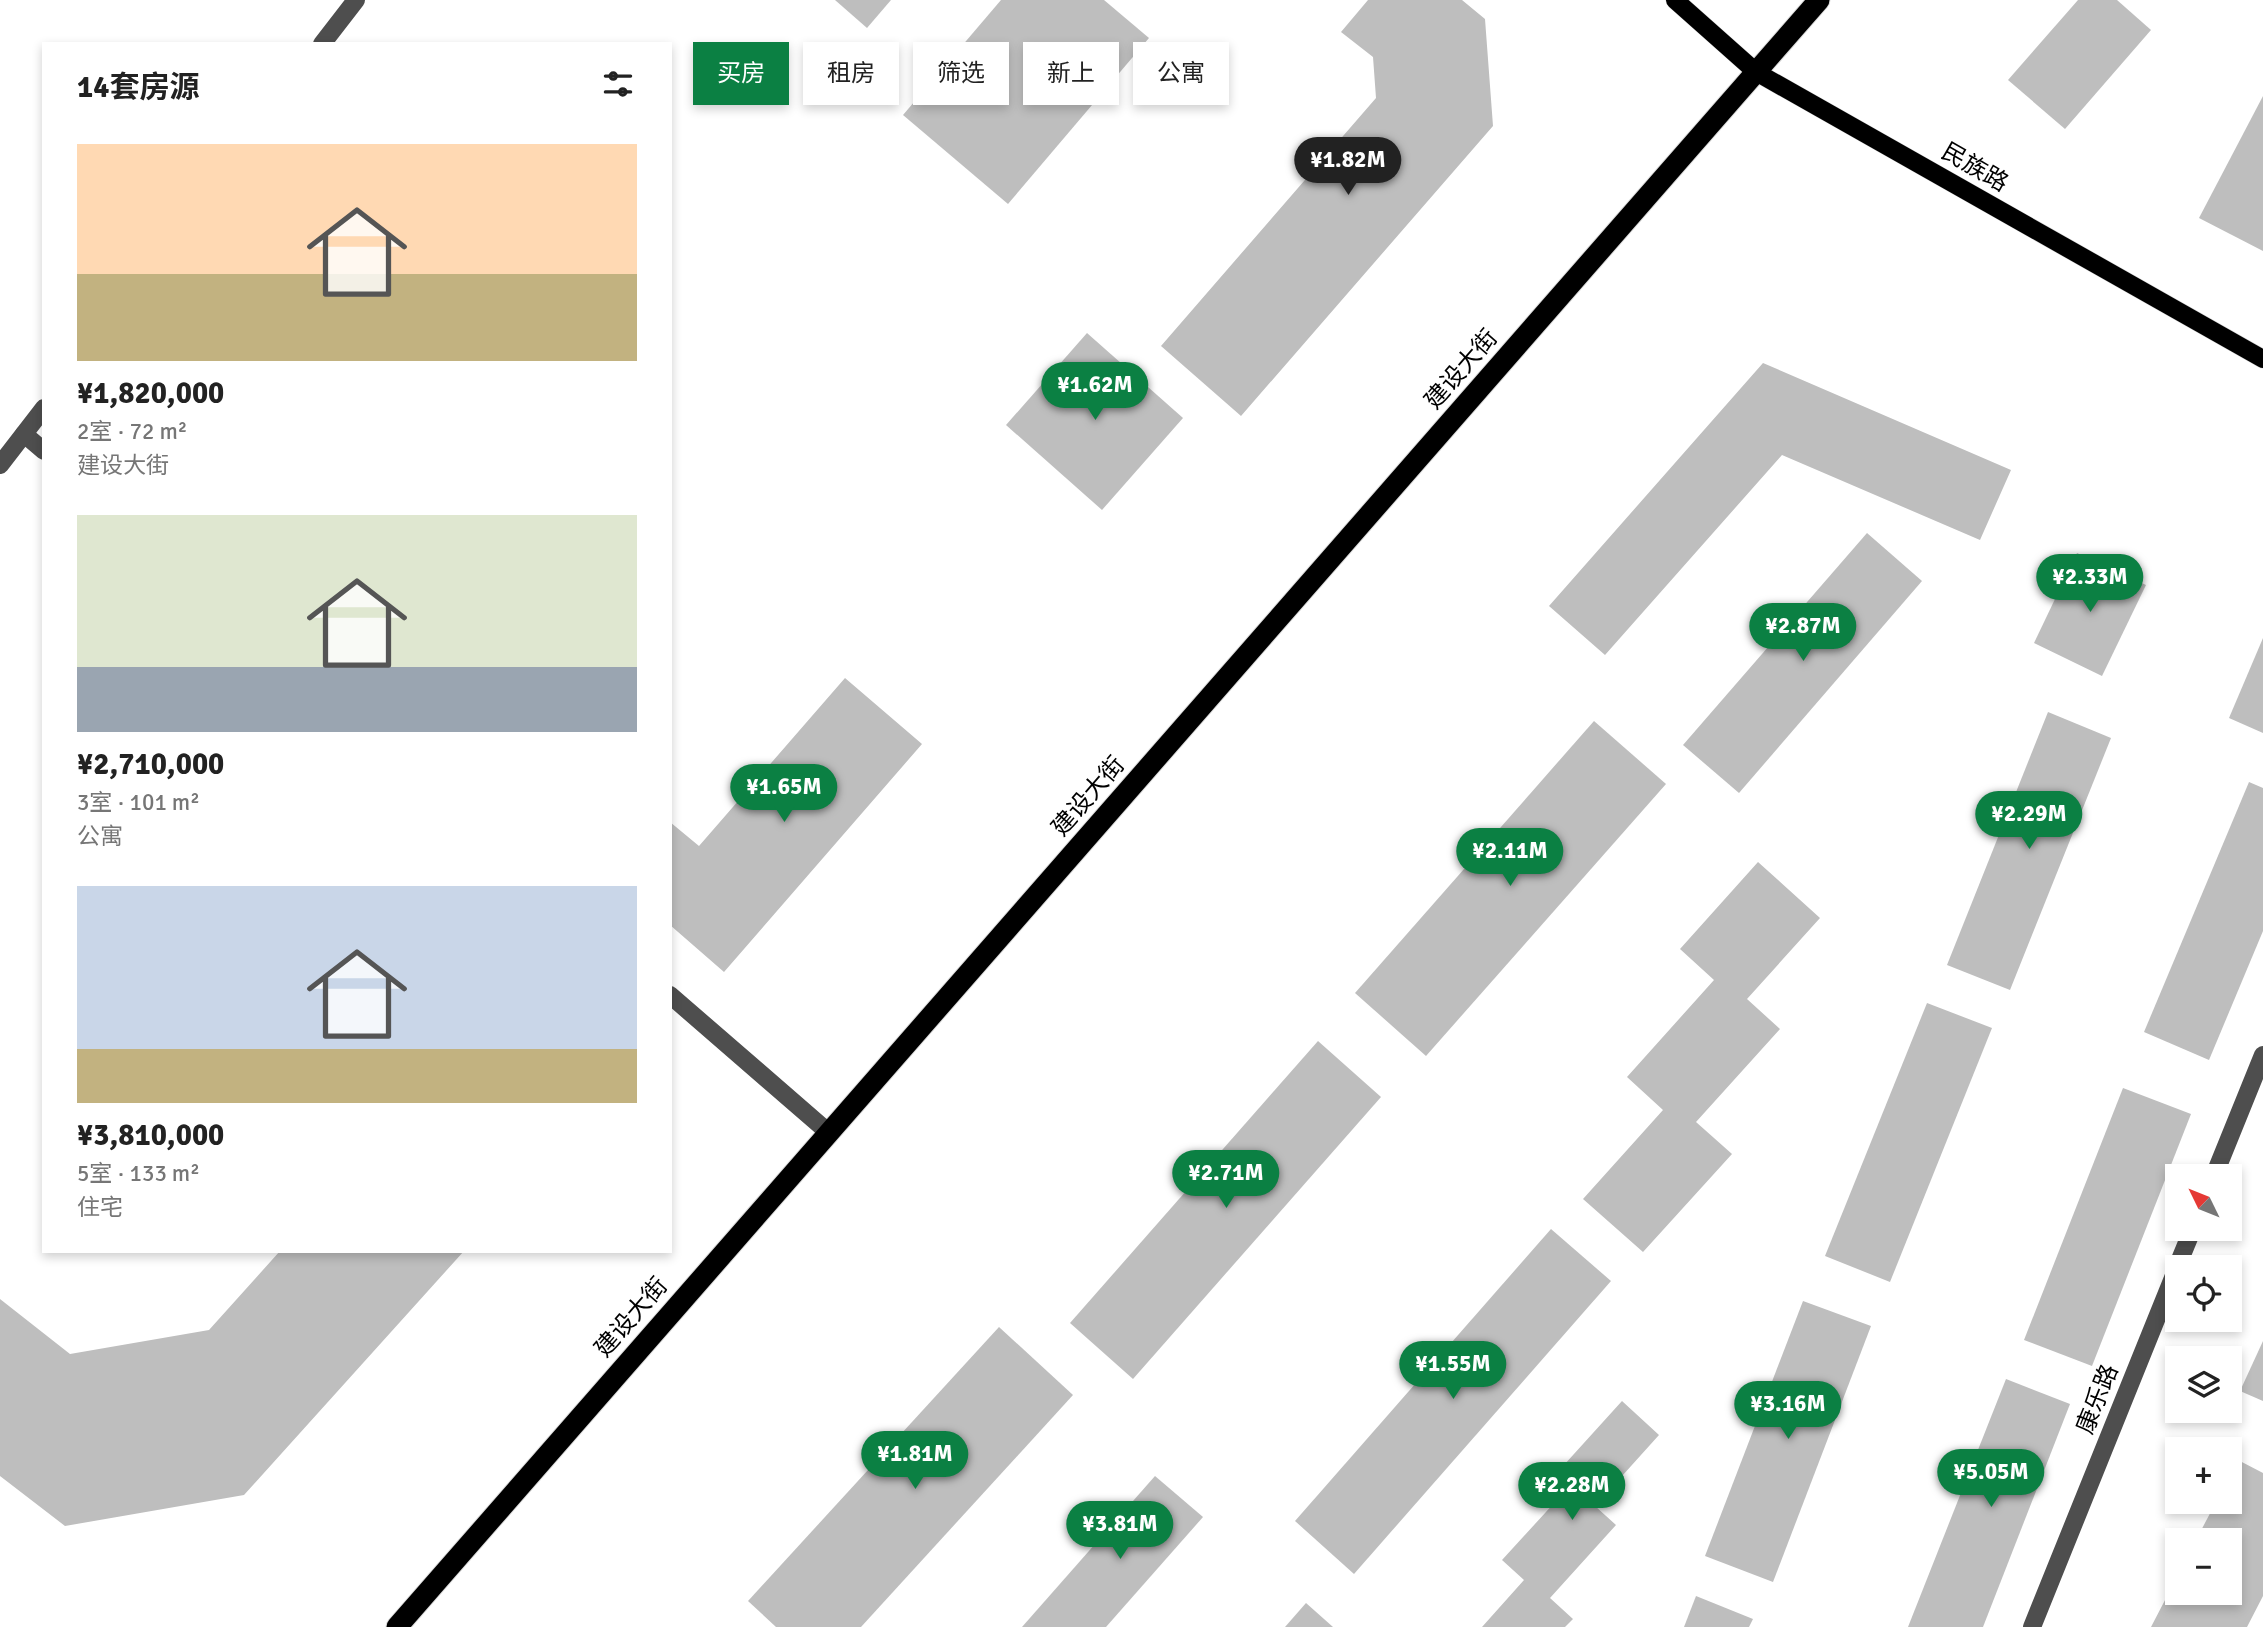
<!DOCTYPE html>
<html lang="zh">
<head>
<meta charset="utf-8">
<style>
  body { margin:0; font-family:Signika,"Noto Sans SC",sans-serif; background:#f6f6f6; color:#222; height:100vh; display:flex; flex-direction:column; font-size:26px; white-space:nowrap }
  * { box-sizing:border-box; margin:0 }
  p { font-size:23px; color:#767676 }
  .icon { flex:none; width:38px; height:38px; fill:none; stroke:currentColor; stroke-width:2; stroke-linecap:round; stroke-linejoin:round }
  .map { position:relative; flex:1; overflow:hidden }
  .drawer { position:absolute; left:42px; top:42px; width:630px; height:1211px; display:flex; flex-direction:column; background:#fff; border-radius:0px; box-shadow:0 4px 10px #0003 }
  .drawer>* { flex:none }
  .hud { position:absolute; left:693px; top:42px; width:665px; height:63px; display:flex; gap:14px }
  .needle { width:46px; rotate:313deg }
  .controls { position:absolute; left:2165px; top:1164px; display:grid; gap:14px }
  .controls a { display:grid; place-items:center; width:77px; height:77px; border-radius:0px; background:#fff; box-shadow:0 4px 10px #0003; font-size:35px }
  .price { position:absolute; translate:-50% -60px; padding:0 16px; border-radius:24px; background:#0b8043; color:#fff; font-size:23px; line-height:46px; filter:drop-shadow(0 2px 4px #0008) }
  .price::after { content:''; position:absolute; left:50%; top:42px; width:21px; height:16px; margin-left:-10px; background:inherit; clip-path:polygon(0 0,100% 0,50% 100%) }
  .price.selected { background:#222; color:#fff }
  ul { padding:0; list-style:none }
  li { display:grid; align-content:center; gap:14px; height:371px; padding:0 35px }
  li span { display:grid; place-items:center; height:217px; border-radius:0px; color:#555 }
  li>.icon { margin-inline-start:auto }
  span .icon { width:126px; height:126px; fill:#fffc; stroke-width:1 }
  li b { font-size:30px }
  h2 { display:flex; justify-content:space-between; align-items:center; height:84px; padding:0 35px; font-size:30px }
  .tag { padding:0 24px; border-radius:0px; background:#fff; box-shadow:0 4px 10px #0003; font-size:24px; line-height:63px }
  .tag.selected { background:#0b8043; color:#fff }
  .map>svg:first-child { display:block }
</style>
</head>
<body>
<div class="map">
<svg width="2263" height="1627" viewBox="0 0 2263 1627">
  <rect width="100%" height="100%" fill="#fff"/>
  <g fill="#bebebe">
    <polygon points="835,0 891,0 867,28"/>
    <polygon points="1001,0 1104,0 1149,38 1008,204 903,115"/>
    <polygon points="1368,0 1462,0 1485,19 1493,126 1241,416 1161,346 1376,98 1373,57 1341,32"/>
    <polygon points="2078,0 2117,0 2151,30 2065,129 2008,80"/>
    <polygon points="2263,96 2263,251 2199,218"/>
    <polygon points="1087,333 1183,418 1102,510 1006,425"/>
    <polygon points="1763,363 2011,470 1980,540 1782,455 1605,655 1549,606"/>
    <polygon points="1867,533 1922,581 1739,793 1683,745"/>
    <polygon points="2077,553 2146,585 2102,676 2034,643"/>
    <polygon points="2263,638 2263,733 2229,718"/>
    <polygon points="845,678 922,744 724,972 670,925 670,822 699,846"/>
    <polygon points="2048,712 2111,738 2010,990 1947,965"/>
    <polygon points="1594,721 1666,784 1426,1056 1355,993"/>
    <polygon points="2249,782 2263,788 2263,931 2209,1060 2144,1032"/>
    <polygon points="1758,862 1820,918 1747,999 1780,1029 1696,1122 1732,1154 1643,1252 1583,1199 1663,1110 1627,1077 1714,980 1680,949"/>
    <polygon points="1927,1003 1992,1028 1890,1282 1825,1256"/>
    <polygon points="1318,1041 1381,1097 1133,1379 1070,1323"/>
    <polygon points="2123,1088 2191,1114 2092,1366 2024,1340"/>
    <polygon points="1551,1229 1611,1281 1354,1574 1295,1521"/>
    <polygon points="280,1251 464,1251 244,1495 65,1526 0,1476 0,1299 70,1354 209,1330"/>
    <polygon points="1803,1301 1871,1326 1773,1582 1705,1556"/>
    <polygon points="999,1327 1073,1395 861,1627 776,1627 748,1601"/>
    <polygon points="2263,1341 2263,1401 2240,1391"/>
    <polygon points="2006,1379 2070,1404 1983,1627 1908,1627"/>
    <polygon points="1622,1401 1659,1435 1595,1506 1616,1525 1550,1598 1573,1619 1565,1627 1482,1627 1524,1580 1502,1560 1567,1489 1554,1476"/>
    <polygon points="2238,1460 2263,1473 2263,1596 2247,1627 2151,1627 2177,1577 2177,1592 2230,1592 2230,1540 2196,1540 2216,1502 2230,1502 2230,1476"/>
    <polygon points="1155,1476 1203,1517 1106,1627 1022,1627"/>
    <polygon points="1696,1596 1753,1619 1749,1627 1684,1627"/>
    <polygon points="1306,1603 1333,1627 1285,1627"/>
  </g>
  <g fill="none" stroke-linecap="round" stroke-linejoin="round">
    <defs>
      <polyline id="major" points="1675,0 1756,72 2263,359"/>
      <polyline id="highway" points="397,1627 1819,0"/>
    </defs>
    <use href="#major" stroke="#dbdbdb" stroke-width="19"/>
    <use href="#highway" stroke="#dbdbdb" stroke-width="23"/>
    <g stroke="#4e4e4e" stroke-width="18">
      <polyline points="322,44 356,0"/>
      <polyline points="24,434 44,451"/>
      <polyline points="0,465 44,408"/>
      <polyline points="670,995 828,1132"/>
      <polyline points="2214,1176 2263,1055"/>
      <polyline points="2177,1267 2193,1228"/>
      <polyline points="2032,1627 2177,1268"/>
    </g>
    <use href="#major" stroke="#000" stroke-width="18"/>
    <use href="#highway" stroke="#000" stroke-width="21"/>
  </g>
  <g text-anchor="middle" stroke-width="5" stroke-linejoin="round" paint-order="stroke">
    <g font-size="24" fill="#000" stroke="#fff">
      <text transform="translate(1975 167) rotate(30)" y="8">民族路</text>
      <text transform="translate(1461 369) rotate(-49)" y="8">建设大街</text>
      <text transform="translate(1088 796) rotate(-49)" y="8">建设大街</text>
      <text transform="translate(631 1317) rotate(-49)" y="8">建设大街</text>
      <text transform="translate(2097 1399) rotate(-68)" y="8">康乐路</text>
    </g>
  </g>
</svg>
<div class="controls">
<a><svg class="needle" viewBox="-14 -14 28 28"><path d="M0-13l5 13h-10z" fill="#e53935"/><path d="M0 13l5-13h-10z" fill="#767676"/></svg></a>
<a><svg class="icon" aria-label="locate" viewBox="0 0 24 24"><circle cx="12" cy="12" r="6"/><path d="M12 2v4M12 18v4M2 12h4M18 12h4"/></svg></a>
<a><svg class="icon" aria-label="layers" viewBox="0 0 24 24"><path d="M12 4l9 5-9 5-9-5zM3 14l9 5 9-5"/></svg></a>
<a>+</a>
<a>−</a>
</div>
<b class="price selected" style="left:1348px;top:197px">¥1.82M</b>
<b class="price" style="left:1095px;top:422px">¥1.62M</b>
<b class="price" style="left:2090px;top:614px">¥2.33M</b>
<b class="price" style="left:1803px;top:663px">¥2.87M</b>
<b class="price" style="left:784px;top:824px">¥1.65M</b>
<b class="price" style="left:2029px;top:851px">¥2.29M</b>
<b class="price" style="left:1510px;top:888px">¥2.11M</b>
<b class="price" style="left:1226px;top:1210px">¥2.71M</b>
<b class="price" style="left:1453px;top:1401px">¥1.55M</b>
<b class="price" style="left:1788px;top:1441px">¥3.16M</b>
<b class="price" style="left:915px;top:1491px">¥1.81M</b>
<b class="price" style="left:1991px;top:1509px">¥5.05M</b>
<b class="price" style="left:1572px;top:1522px">¥2.28M</b>
<b class="price" style="left:1120px;top:1561px">¥3.81M</b>
<div class="hud">
<a class="tag selected">买房</a>
<a class="tag">租房</a>
<a class="tag">筛选</a>
<a class="tag">新上</a>
<a class="tag">公寓</a>
</div>
<section class="drawer">
<h2>14套房源<svg class="icon" aria-label="filters" viewBox="0 0 24 24"><path d="M4 7h16M4 17h16"/><circle cx="9" cy="7" r="2"/><circle cx="15" cy="17" r="2"/></svg></h2>
<ul>
<li><span style="background:linear-gradient(#ffd9b3 60%,#c2b280 0)"><svg class="icon" aria-label="home" viewBox="0 0 24 24"><path d="M3 11l9-7 9 7M6 9v11h12V9"/></svg></span><div><b>¥1,820,000</b><p>2室 · 72 m²</p><p>建设大街</p></div></li>
<li><span style="background:linear-gradient(#dfe7d0 70%,#9aa5b1 0)"><svg class="icon" aria-label="home" viewBox="0 0 24 24"><path d="M3 11l9-7 9 7M6 9v11h12V9"/></svg></span><div><b>¥2,710,000</b><p>3室 · 101 m²</p><p>公寓</p></div></li>
<li><span style="background:linear-gradient(#c9d6e8 75%,#c2b280 0)"><svg class="icon" aria-label="home" viewBox="0 0 24 24"><path d="M3 11l9-7 9 7M6 9v11h12V9"/></svg></span><div><b>¥3,810,000</b><p>5室 · 133 m²</p><p>住宅</p></div></li>
</ul>
</section>
</div>
</body>
</html>
